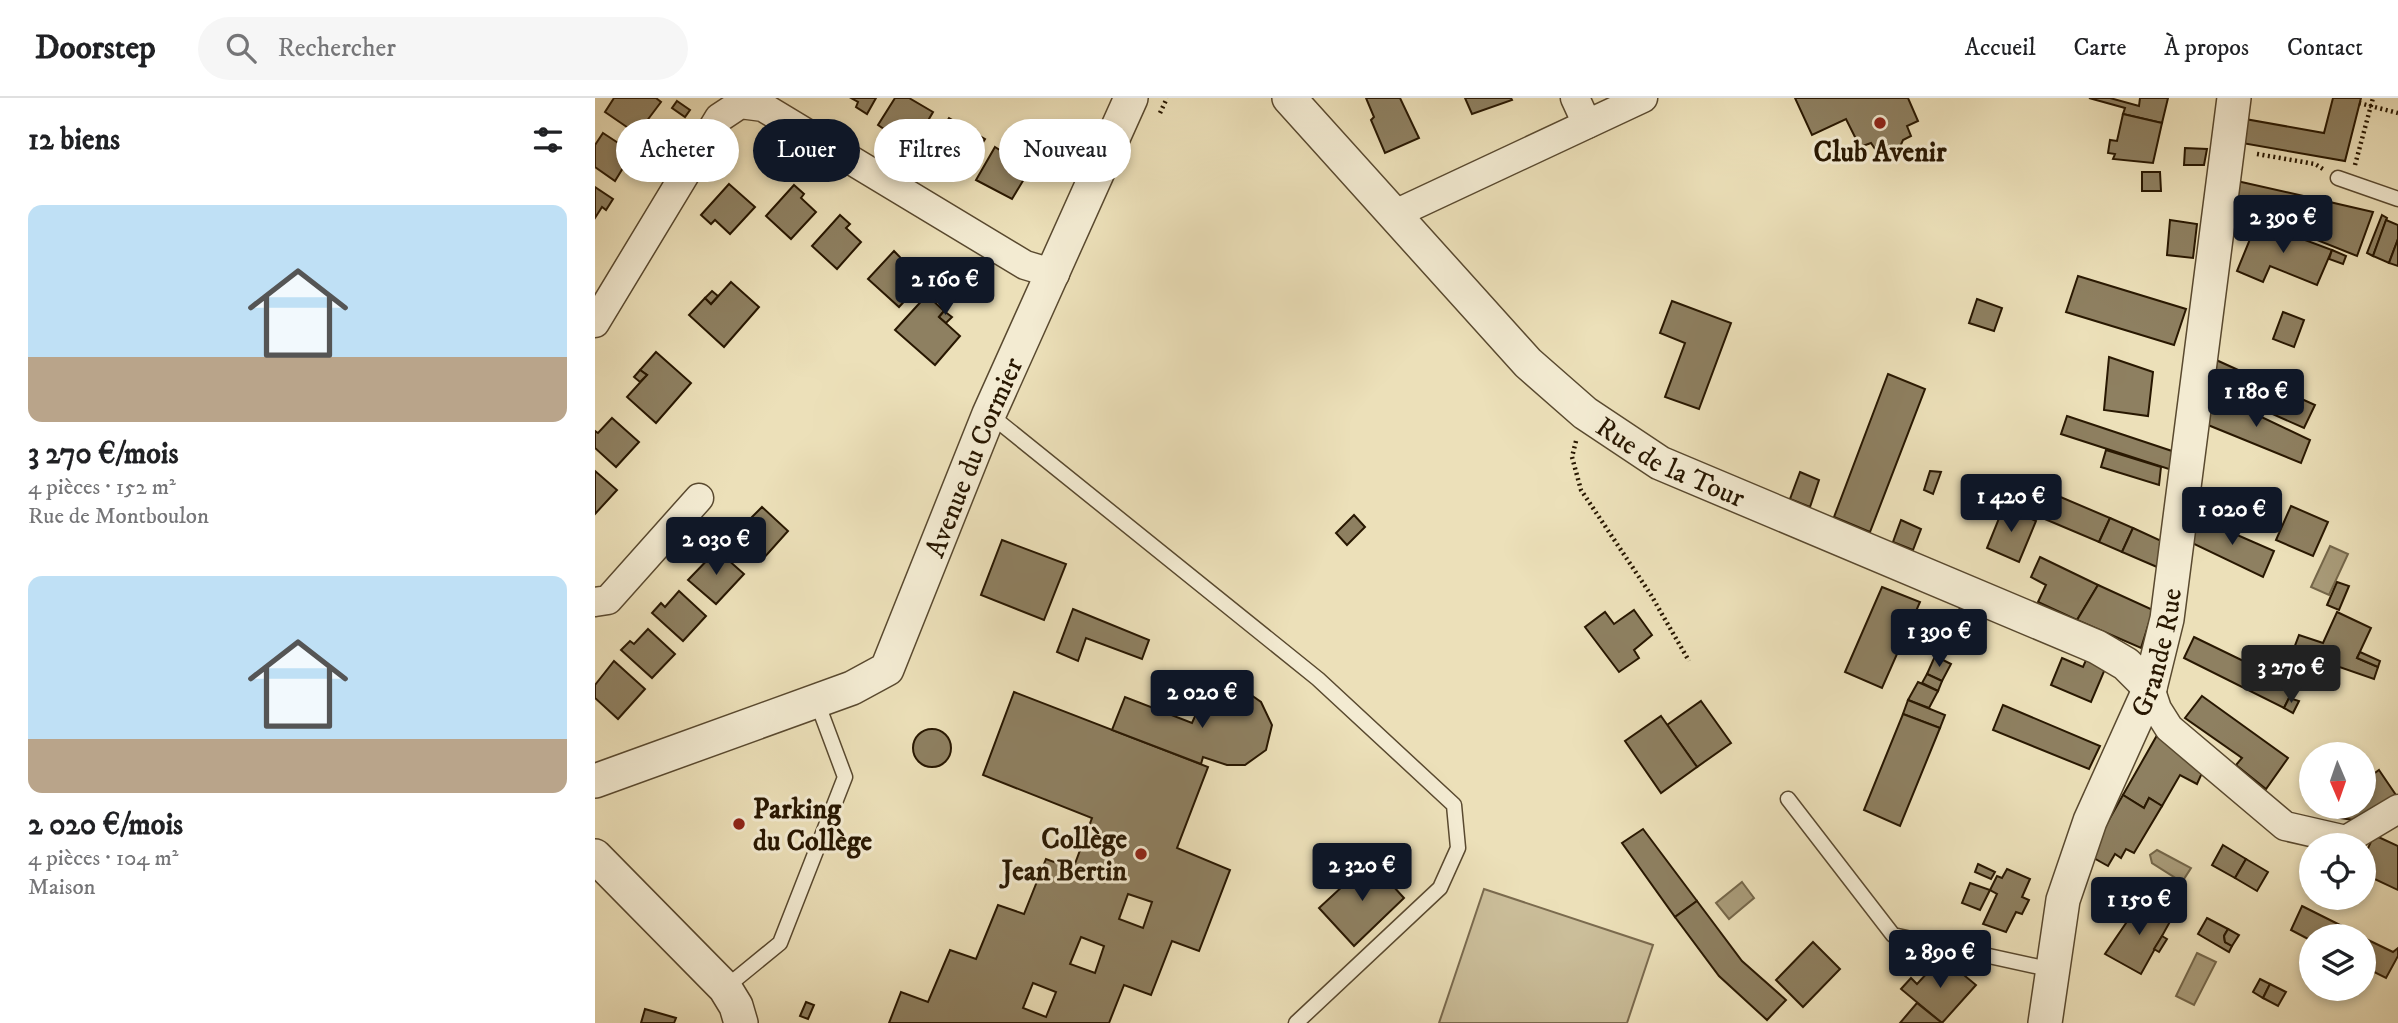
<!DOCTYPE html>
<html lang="fr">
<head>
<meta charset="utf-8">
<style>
  body { margin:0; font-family:"IM FELL DW Pica",serif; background:#f6f6f6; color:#202124; height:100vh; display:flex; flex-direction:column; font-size:26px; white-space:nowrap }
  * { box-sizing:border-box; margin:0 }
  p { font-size:23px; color:#757577 }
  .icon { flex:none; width:38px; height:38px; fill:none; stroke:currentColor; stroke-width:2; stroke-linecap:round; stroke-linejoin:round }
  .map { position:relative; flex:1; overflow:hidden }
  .sheet { display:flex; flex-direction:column; background:#fff; width:595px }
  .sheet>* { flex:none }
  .top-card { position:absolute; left:21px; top:21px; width:665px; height:63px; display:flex; gap:14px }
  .needle { width:46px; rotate:178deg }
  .tools { position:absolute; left:1704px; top:644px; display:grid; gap:14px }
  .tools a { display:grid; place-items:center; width:77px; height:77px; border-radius:50%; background:#fff; box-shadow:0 4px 10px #0003; font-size:35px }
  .price { position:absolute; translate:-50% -60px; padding:0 16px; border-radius:7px; background:#111827; color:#fff; font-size:23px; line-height:46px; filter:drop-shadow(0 2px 4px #0008) }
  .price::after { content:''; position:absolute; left:50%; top:42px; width:21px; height:16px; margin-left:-10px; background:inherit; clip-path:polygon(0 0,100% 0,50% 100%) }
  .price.on { background:#222; color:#fff }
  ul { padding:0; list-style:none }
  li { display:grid; align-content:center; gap:14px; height:371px; padding:0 28px }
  li span { display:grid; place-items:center; height:217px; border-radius:14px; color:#555 }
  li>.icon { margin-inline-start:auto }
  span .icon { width:126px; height:126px; fill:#fffc; stroke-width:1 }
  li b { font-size:30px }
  h2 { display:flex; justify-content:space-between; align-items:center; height:84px; padding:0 28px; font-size:30px }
  .chip { padding:0 24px; border-radius:32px; background:#fff; box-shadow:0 4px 10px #0003; font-size:24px; line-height:63px }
  .chip.on { background:#111827; color:#fff }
  header { display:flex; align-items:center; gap:42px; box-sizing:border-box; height:98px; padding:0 35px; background:#fff; border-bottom:2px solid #e0e0e0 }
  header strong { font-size:33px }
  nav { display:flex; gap:38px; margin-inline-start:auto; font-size:24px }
  .search { width:490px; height:63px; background:#f6f6f6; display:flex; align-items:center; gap:18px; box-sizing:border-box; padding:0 24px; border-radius:38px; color:#757577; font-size:26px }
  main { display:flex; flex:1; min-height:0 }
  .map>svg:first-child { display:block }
</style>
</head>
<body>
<header>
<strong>Doorstep</strong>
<div class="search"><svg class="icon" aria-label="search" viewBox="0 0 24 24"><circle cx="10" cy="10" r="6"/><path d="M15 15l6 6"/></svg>Rechercher</div>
<nav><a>Accueil</a><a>Carte</a><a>À propos</a><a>Contact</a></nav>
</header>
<main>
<section class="sheet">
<h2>12 biens<svg class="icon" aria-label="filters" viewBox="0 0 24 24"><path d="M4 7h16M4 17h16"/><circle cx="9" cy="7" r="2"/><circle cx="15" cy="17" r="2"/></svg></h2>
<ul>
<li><span style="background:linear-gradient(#bfe0f5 70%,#b9a48a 0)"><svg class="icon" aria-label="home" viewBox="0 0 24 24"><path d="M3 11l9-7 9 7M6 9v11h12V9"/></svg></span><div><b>3 270 €/mois</b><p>4 pièces · 152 m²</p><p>Rue de Montboulon</p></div></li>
<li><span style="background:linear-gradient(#bfe0f5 75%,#b9a48a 0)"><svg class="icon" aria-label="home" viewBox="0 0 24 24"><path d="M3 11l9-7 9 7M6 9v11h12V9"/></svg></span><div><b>2 020 €/mois</b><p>4 pièces · 104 m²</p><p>Maison</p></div></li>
</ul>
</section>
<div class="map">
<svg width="1803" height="925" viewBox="0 0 1803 925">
  <rect width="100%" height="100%" fill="#ece0b9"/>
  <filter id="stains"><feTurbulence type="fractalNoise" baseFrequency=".00286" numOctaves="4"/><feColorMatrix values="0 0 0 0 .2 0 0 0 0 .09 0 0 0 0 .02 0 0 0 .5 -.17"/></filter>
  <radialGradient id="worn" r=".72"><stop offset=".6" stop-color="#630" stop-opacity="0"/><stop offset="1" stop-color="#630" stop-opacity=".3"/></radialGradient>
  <polygon fill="#cbbe9a" stroke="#7a6a4e" stroke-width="2" points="889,791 1058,847 1032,925 844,925"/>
  <g fill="#a99c7a" stroke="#75674a" stroke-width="2">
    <polygon points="1735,448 1753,456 1734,497 1716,489"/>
    <polygon points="1562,752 1596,770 1587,784 1557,765 1555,757"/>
    <polygon points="1147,784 1159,800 1134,821 1121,805"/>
    <polygon points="1602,855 1621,864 1599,907 1581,898"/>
  </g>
  <g fill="#8e8061" stroke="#281701" stroke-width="2" fill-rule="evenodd">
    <polygon points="19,0 61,0 66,4 42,36 10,14"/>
    <polygon points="256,0 281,0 272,16 261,9 263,4"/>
    <polygon points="300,0 314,0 338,14 317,50 283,27"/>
    <polygon points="771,0 805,0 824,40 790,55 776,22 779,19"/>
    <polygon points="870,0 916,0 917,2 877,16"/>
    <polygon points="1200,0 1313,0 1323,23 1312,28 1316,38 1308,42 1304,51 1282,54 1276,45 1265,49 1251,21 1217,37"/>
    <polygon points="1494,0 1515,0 1544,8 1545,0 1573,0 1567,25 1528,16 1530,10"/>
    <polygon points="1738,0 1766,0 1750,63 1647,45 1650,21 1729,35"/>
    <polygon points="82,3 95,12 90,19 77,10"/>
    <polygon points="1528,16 1567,25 1558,65 1518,61 1520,56 1513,55 1515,42 1522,43"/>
    <polygon points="354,20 390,41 370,73 336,50"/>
    <polygon points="8,35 43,58 36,69 31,65 20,83 0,69 0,47"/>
    <polygon points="400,49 435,71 417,101 381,82"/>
    <polygon points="1590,50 1612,51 1609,67 1589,67"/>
    <polygon points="1547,74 1565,74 1566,93 1547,93"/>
    <polygon points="1642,83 1713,99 1702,134 1695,132 1694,136 1662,124 1664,117 1638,112"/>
    <polygon points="134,86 160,109 135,136 120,122 116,126 106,117"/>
    <polygon points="199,87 209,96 206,100 221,114 196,141 171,118"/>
    <polygon points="0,89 18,101 11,112 7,109 0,120"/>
    <polygon points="1713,99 1778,114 1762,158 1702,134"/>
    <polygon points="245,117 255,126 251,130 266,144 242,171 217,148"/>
    <polygon points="1787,117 1792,120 1778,158 1772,155"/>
    <polygon points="1575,122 1602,126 1598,160 1572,157"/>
    <polygon points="1791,122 1803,127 1803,141 1794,165 1778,158"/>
    <polygon points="1662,124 1737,152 1722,187 1675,168 1668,184 1642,173"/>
    <polygon points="1803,141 1803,168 1794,165"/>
    <polygon points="1737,152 1751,158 1748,166 1734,161"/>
    <polygon points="299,153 328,183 304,209 273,181"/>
    <polygon points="1483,178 1591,211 1579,247 1471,214"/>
    <polygon points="136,184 164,209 129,249 94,217 110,200 116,206"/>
    <polygon points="117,193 123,198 116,206 110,200"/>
    <polygon points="332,197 349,213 344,219 365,238 340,267 300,232"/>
    <polygon points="1382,201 1407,210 1399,233 1374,225"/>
    <polygon points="1077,203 1136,225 1104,311 1070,299 1090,245 1065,235"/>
    <polygon points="349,213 357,219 351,225 344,219"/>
    <polygon points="1688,214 1709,222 1699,249 1678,241"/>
    <polygon points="61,254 96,285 61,325 32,299 52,277 45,272"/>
    <polygon points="1514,259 1558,274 1553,318 1509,312"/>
    <polygon points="1619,261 1720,307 1709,330 1617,289"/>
    <polygon points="45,272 52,277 45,284 39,279"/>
    <polygon points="1293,276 1330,291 1275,434 1239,419"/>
    <polygon points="1616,295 1715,342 1706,365 1613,327"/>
    <polygon points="1472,318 1583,355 1580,373 1466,336"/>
    <polygon points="17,320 44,344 21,369 0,350 0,333 3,335"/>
    <polygon points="1511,352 1566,369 1564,387 1506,369"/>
    <polygon points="0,373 22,392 0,416"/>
    <polygon points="1335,373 1346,374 1338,396 1329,392"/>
    <polygon points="1205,374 1224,382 1215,409 1195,401"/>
    <polygon points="1435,386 1449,392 1438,416 1424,409"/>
    <polygon points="1449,392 1515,420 1504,444 1438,416"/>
    <polygon points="1409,408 1441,423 1424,464 1392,450"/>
    <polygon points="1696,408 1733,424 1718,458 1681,442"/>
    <polygon points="167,409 193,433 166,463 138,438"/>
    <polygon points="1602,413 1620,420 1618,427 1601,419"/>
    <polygon points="759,417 770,429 752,447 741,435"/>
    <polygon points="1601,419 1679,453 1668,479 1597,445"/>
    <polygon points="1515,420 1538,430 1527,454 1504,444"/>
    <polygon points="1306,422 1326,431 1318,452 1298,444"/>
    <polygon points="1538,430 1573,446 1569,472 1527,454"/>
    <polygon points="407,442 471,466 449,522 386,497"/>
    <polygon points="122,452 149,476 121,506 93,482"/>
    <polygon points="1445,459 1503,487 1482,522 1443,504 1451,487 1436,479"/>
    <polygon points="1742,484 1754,488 1744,512 1732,507"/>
    <polygon points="1503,487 1558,512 1546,550 1482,522"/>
    <polygon points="1287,489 1325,504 1287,590 1250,574"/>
    <polygon points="84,493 111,518 88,543 57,515 66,505 70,509"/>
    <polygon points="1366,508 1381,515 1372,533 1357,525"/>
    <polygon points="478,511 554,542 547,561 491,540 483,563 462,554"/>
    <polygon points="1039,512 1057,537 1039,552 1044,560 1024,574 990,529 1010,514 1019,526"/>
    <polygon points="1742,514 1776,530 1762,560 1783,569 1779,581 1698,553 1704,537 1728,545"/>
    <polygon points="1357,525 1372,533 1365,548 1350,540"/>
    <polygon points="53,531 80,556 57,580 26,552 35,543 39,546"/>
    <polygon points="1599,539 1700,588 1689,610 1589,560"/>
    <polygon points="1765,554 1785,563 1783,569 1762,560"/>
    <polygon points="1340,558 1356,566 1347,583 1332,576"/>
    <polygon points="1467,560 1488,569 1491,562 1510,571 1496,604 1456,587"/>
    <polygon points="19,563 50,591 23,621 0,600 0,587"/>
    <polygon points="1332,576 1347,583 1343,593 1327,585"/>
    <polygon points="1323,584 1343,593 1334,610 1313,602"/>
    <path d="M419,594L613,669L582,750L635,772L604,853L577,843L556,897L529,887L514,925H294L306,894L333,904L355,852L381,861L403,807L429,816L451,761L478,771L497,720L388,677ZM533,796L557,804L548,830L524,821ZM486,839L509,848L500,875L475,866ZM438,885L461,894L451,919L428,910Z"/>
    <polygon points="641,594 656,597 666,604 677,627 671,652 650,667 632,667 608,659 606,666 517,632 530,599 597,625 601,616 606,618 616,602"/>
    <polygon points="1607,598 1693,660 1671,691 1641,667 1647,660 1590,620"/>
    <polygon points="1694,600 1704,603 1698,615 1689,610"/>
    <polygon points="1313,602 1350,617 1345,630 1308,616"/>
    <polygon points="1106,603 1136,645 1102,669 1072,627"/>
    <polygon points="1408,607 1505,648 1494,671 1398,632"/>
    <polygon points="1308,616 1345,630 1305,728 1269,712"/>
    <polygon points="1066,618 1102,669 1066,695 1030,643"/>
    <circle cx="337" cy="650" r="19"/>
    <polygon points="1565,632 1607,675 1602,686 1585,677 1567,708 1554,700 1549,710 1528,697"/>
    <polygon points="1784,672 1803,700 1758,722 1733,718 1731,713 1736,709 1769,709 1769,683"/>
    <polygon points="1528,697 1549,710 1554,700 1567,708 1539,755 1531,751 1526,760 1520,756 1513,768 1497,759 1502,743"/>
    <polygon points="1048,731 1102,803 1080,819 1027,745"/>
    <polygon points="1779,737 1803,748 1803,792 1769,776 1769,759"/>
    <polygon points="1628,747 1651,761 1640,780 1617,767"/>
    <polygon points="1651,761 1673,774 1662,793 1640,780"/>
    <polygon points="775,763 809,800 759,848 724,810"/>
    <polygon points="1383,766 1400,774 1396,781 1380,774"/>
    <polygon points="1412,771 1435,781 1427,799 1434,802 1427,816 1421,814 1411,834 1388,826 1402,796 1395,792 1402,778 1407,780"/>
    <polygon points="1375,785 1395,792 1385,812 1367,805"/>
    <polygon points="1102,803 1147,863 1191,902 1172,922 1124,878 1080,819"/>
    <polygon points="1546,803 1577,820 1546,876 1510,856"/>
    <polygon points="1707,808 1767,838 1717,838 1717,843 1696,832"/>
    <polygon points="1612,820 1633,831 1629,838 1630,844 1637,848 1634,854 1603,836"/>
    <polygon points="1633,831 1644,837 1637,848 1630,844 1629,838"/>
    <polygon points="1567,838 1572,841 1564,854 1559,851"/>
    <polygon points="1769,840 1798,854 1803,850 1803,858 1791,880 1769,869"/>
    <polygon points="1218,844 1245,871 1208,909 1181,882"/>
    <polygon points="1347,859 1381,887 1347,925 1306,891 1316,880 1322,886"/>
    <polygon points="1665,881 1675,886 1668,900 1658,894"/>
    <polygon points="1675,886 1691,894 1683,908 1668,900"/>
    <polygon points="211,904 219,907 213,921 205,918"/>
    <polygon points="1322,905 1347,925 1305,925"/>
    <polygon points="50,911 81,920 79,925 46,925"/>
  </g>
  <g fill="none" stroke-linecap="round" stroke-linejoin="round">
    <defs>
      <g id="service">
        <polyline points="1743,80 1803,101"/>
        <polyline points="394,316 723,581 859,707 863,750 845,790 701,925"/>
        <polyline points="1193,701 1298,837 1458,872"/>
        <polyline points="130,890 185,845 250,679 222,604"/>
      </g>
      <g id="minor">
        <polyline points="980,0 992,26"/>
        <polyline points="798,117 1048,0"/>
        <polyline points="0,225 124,20 145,6 168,9 430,167 460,176"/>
        <polyline points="0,504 13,502 104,400"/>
        <polyline points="1555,590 1562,611 1574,630 1690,728 1751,742 1803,711"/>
      </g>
      <g id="tertiary">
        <path id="s1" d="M694,0L933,265L990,315L1065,365L1502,549L1531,566L1555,590"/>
        <path id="s2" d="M0,683L257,590L292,571L394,316L536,0"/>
        <polyline points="0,758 130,890 141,908 146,925"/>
        <path id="s3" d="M1450,925L1468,802L1495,723L1555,590L1572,521L1639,0"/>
      </g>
    </defs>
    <use href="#service" stroke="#59492f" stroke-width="17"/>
    <use href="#minor" stroke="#59492f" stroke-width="31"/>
    <use href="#tertiary" stroke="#59492f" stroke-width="36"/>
    <g stroke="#281701" stroke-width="4.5" stroke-dasharray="2 3.5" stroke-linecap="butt">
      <polyline points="1764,5 1803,15"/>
      <polyline points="565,15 572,0"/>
      <polyline points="1662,56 1720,66 1728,71"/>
      <polyline points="1760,67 1778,0"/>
      <polyline points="981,343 977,359 986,392 1056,497 1094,563"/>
    </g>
    <use href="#service" stroke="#f3ebd2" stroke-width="14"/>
    <use href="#minor" stroke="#f3ebd2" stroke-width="28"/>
    <use href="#tertiary" stroke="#f3ebd2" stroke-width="33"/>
  </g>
  <g fill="#8f2418" stroke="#f3ebd2" stroke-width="2.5">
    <circle cx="1285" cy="25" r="7"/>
    <circle cx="144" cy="726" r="7"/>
    <circle cx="546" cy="756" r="7"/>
  </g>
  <g text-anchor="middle" stroke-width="6" stroke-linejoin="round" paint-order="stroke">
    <g font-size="28" font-weight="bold" fill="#281701" stroke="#f3ebd2">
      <text x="1285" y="63">Club Avenir</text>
      <text x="158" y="720" text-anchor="start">Parking<tspan x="158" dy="32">du Collège</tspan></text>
      <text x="532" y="750" text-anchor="end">Collège<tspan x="532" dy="32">Jean Bertin</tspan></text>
    </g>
    <g font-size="28" fill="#281701" stroke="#f3ebd2">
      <text dy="10" stroke="none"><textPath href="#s2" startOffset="542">Avenue du Cormier</textPath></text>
      <text dy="10" stroke="none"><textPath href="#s1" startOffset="532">Rue de la Tour</textPath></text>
      <text dy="10" stroke="none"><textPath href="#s3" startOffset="390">Grande Rue</textPath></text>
    </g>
  </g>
  <rect width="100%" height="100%" filter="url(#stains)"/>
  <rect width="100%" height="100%" fill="url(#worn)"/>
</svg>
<div class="tools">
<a><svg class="needle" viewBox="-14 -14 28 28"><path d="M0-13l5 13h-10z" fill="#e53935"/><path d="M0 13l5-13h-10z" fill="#757577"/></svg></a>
<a><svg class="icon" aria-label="locate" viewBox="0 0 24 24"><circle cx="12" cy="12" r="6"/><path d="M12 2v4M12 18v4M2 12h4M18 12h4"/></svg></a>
<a><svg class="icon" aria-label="layers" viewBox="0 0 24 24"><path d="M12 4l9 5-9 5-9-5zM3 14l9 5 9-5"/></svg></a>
</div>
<b class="price" style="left:1688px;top:157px">2 390 €</b>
<b class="price" style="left:350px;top:219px">2 160 €</b>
<b class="price" style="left:1661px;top:331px">1 180 €</b>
<b class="price" style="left:1416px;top:436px">1 420 €</b>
<b class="price" style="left:1637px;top:449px">1 020 €</b>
<b class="price" style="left:121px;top:479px">2 030 €</b>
<b class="price" style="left:1344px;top:571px">1 390 €</b>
<b class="price on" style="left:1696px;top:607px">3 270 €</b>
<b class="price" style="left:607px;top:632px">2 020 €</b>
<b class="price" style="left:767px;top:805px">2 320 €</b>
<b class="price" style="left:1544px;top:839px">1 150 €</b>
<b class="price" style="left:1345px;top:892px">2 890 €</b>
<div class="top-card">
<a class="chip">Acheter</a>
<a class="chip on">Louer</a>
<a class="chip">Filtres</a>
<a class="chip">Nouveau</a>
</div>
</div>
</main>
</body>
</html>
